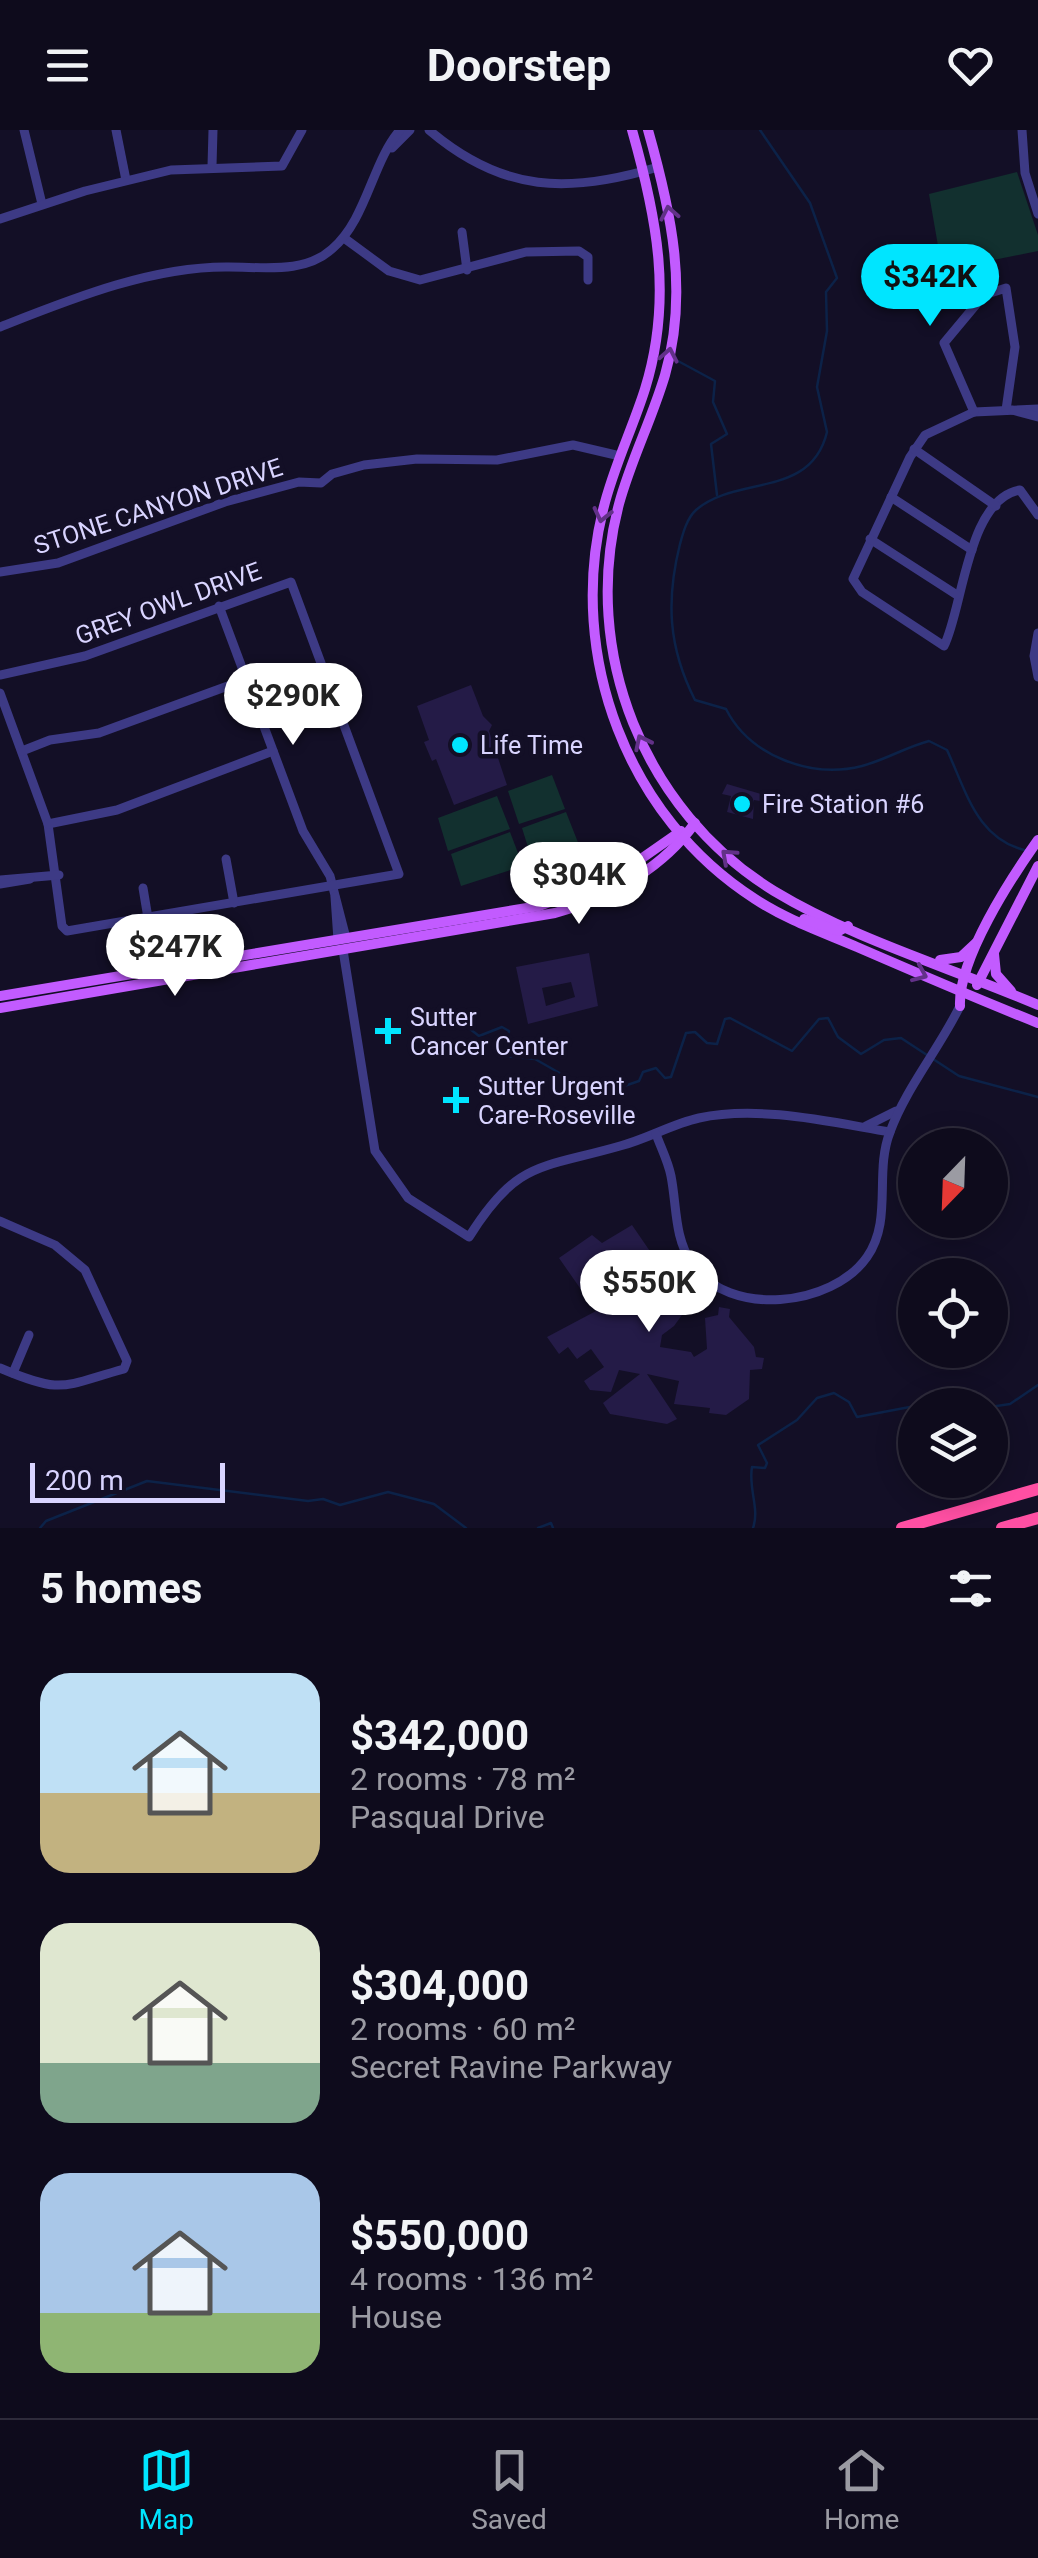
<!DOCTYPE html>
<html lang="en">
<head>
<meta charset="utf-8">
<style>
  body { margin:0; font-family:Roboto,sans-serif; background:#1c1929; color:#f1f3f6; height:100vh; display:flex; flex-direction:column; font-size:38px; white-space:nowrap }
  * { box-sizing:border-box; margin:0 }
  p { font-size:32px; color:#9b9ba3 }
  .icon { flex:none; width:55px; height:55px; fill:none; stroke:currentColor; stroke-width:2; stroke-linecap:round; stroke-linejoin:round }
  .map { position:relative; height:1398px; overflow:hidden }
  .panel { display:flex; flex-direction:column; background:#0e0b1c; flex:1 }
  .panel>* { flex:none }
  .needle { width:65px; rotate:203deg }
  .fabs { position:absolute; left:898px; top:998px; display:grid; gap:20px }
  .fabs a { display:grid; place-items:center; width:110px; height:110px; border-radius:50%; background:#0e0b1c; box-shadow:0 5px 25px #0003,0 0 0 2px #2e2b3b; font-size:50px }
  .scale { position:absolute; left:30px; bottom:25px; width:195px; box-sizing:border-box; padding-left:10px; border:5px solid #d9d4ff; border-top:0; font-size:28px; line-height:35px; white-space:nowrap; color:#d9d4ff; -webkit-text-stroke:8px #130f26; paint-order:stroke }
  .price { position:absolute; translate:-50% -85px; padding:0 22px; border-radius:35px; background:#fff; color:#222; font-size:32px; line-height:65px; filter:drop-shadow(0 2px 5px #0008) }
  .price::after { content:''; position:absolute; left:50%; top:60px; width:30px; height:22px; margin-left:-15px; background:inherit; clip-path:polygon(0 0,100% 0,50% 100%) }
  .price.selected { background:#00e5ff; color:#111 }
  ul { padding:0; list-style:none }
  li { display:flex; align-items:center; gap:30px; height:250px; padding:0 40px }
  li span { display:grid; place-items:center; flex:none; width:280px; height:200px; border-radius:30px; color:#555 }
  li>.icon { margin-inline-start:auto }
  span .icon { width:120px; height:120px; fill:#fffc; stroke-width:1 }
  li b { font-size:42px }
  h2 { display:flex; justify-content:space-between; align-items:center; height:120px; padding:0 40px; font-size:42px }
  header { display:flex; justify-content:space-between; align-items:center; height:130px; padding:0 40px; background:#0e0b1c; font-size:45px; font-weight:700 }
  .tab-bar { display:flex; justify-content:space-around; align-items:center; height:140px; border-top:2px solid #2e2b3b; background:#0e0b1c; font-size:28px; color:#9b9ba3 }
  .tab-bar a { display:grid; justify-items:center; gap:5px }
  .tab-bar .selected { color:#00e5ff }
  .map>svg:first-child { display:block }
</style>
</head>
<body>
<header><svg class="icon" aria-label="menu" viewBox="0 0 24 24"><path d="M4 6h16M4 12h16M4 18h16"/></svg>Doorstep<svg class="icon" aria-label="heart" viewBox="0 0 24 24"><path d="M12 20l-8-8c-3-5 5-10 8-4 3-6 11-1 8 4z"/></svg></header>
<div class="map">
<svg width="1038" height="1398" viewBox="0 0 1038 1398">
  <rect width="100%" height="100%" fill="#130f26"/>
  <g fill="#12302f">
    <polygon points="1017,42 1038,105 1038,121 959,137 941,133 929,64"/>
    <polygon points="552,645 565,679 519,694 508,661"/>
    <polygon points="497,666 510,699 448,721 438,688"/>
    <polygon points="566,682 579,715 532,730 522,698"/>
    <polygon points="510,702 523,736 461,756 451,724"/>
  </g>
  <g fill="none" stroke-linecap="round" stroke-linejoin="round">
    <g stroke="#0c2248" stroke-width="2.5">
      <path d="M760,0L810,73L837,148L826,162L827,201L817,257L827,302C811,369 736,345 696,380C687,388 683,403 680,414C666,470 668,517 695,570L726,579C750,626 811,649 862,636C885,630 906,617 929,611L947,620C967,663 977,710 1028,721"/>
      <polyline points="678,231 715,251 713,272 727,304 711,314 717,365"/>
      <polyline points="461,892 479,906 502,897 509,901 504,926 535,929 598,965 639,951 643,942 656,938 665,948 671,947 686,903 695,902 707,913 717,914 725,889 730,888 792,921 819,889 828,888 838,907 861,924 884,910 901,908 959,946 1038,967"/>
      <polyline points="919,1275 950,1268 973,1275"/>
      <polyline points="990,1277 1010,1274 1038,1255"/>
      <polyline points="40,1398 46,1391 147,1351 308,1371 323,1369 340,1375 388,1362 434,1374 466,1398"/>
      <polyline points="538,1398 551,1393 553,1398"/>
      <path d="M753,1398C760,1379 748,1358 752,1337L765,1338L767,1333L758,1315L797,1290L817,1268L834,1263L849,1272L857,1287L915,1276"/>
    </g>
  </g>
  <g fill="#241b47" fill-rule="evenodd">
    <polygon points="471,555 483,586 492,595 489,601 507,655 454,675 436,629 432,631 424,612 429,610 417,576"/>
    <polygon points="727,654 761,664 760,671 754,670 753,689 727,682 731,666 722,664"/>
    <path d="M589,823L598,876L528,894L516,837ZM571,852L575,867L546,876L542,858Z"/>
    <polygon points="632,1095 656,1130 651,1134 685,1176 679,1180 682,1185 674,1196 662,1205 660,1217 691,1222 694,1227 707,1219 705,1188 718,1185 719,1177 730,1179 729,1187 754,1217 756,1227 764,1228 762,1239 750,1240 749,1269 726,1285 709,1283 710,1278 674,1274 679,1251 647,1244 677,1289 667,1294 610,1284 603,1273 640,1244 619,1240 611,1262 590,1260 584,1251 604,1237 591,1219 577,1229 568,1217 559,1224 547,1207 596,1181 559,1128 592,1105 602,1113"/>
  </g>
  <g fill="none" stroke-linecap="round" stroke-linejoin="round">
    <g stroke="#3d3a85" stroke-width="9">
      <polyline points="24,0 42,74"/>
      <polyline points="116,0 126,50"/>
      <path d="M429,0C503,63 569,64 658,37"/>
      <polyline points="1022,0 1025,43 1038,84"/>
      <polyline points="392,18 410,0"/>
      <polyline points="212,36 213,0"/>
      <polyline points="0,89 85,61 171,40 282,36 302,0"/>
      <polyline points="462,102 467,140"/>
      <polyline points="344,108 389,141 420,150 526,122 579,121 588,127 588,150"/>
      <path d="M0,197C71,169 152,136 229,137C265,137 304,144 332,119C367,89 372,32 400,0"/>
      <path d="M1038,279L974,282L925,305L910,327L853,449L862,462L944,516C963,479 967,369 1020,360L1038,385"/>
      <polyline points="1012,280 1038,287"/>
      <polyline points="974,282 944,213 984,165 1006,158 1015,217 1006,280"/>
      <polyline points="914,319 996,376"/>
      <polyline points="891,367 972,420"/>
      <polyline points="870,409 957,465"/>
      <polyline points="0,442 58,433 225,372 299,352 321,353 332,344 364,335 417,329 497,330 573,315 620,326"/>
      <polyline points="219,476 303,701 330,746 346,808"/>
      <polyline points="1038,503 1034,526 1038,547"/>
      <polyline points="0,545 85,526 291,452 399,744 67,801 62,796 48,694 0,563"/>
      <polyline points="22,621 50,610 99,603 247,549"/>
      <polyline points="48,694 117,680 273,621"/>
      <polyline points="226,729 234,773"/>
      <polyline points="0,750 59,745"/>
      <polyline points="0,754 30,749"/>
      <polyline points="143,758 148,788"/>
      <polyline points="335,767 338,810"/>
      <path d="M343,820L375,1021L408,1068L469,1107C517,1030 540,1039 620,1016C647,1009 672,994 699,988C759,975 830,992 890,1002"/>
      <polyline points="866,996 896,981"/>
      <path d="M656,1004C661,1018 668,1031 671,1046C677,1077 674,1107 692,1134C729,1188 832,1177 867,1127C893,1090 874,1043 890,1002C906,958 939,919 960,876"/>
      <path d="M0,1091L55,1115L85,1140L127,1231L124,1239C62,1256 63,1265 0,1238"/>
      <polyline points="13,1243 29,1205"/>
    </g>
    <g stroke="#c25bff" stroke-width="10">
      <path d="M632,0C657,88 673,169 645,259C632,300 613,338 603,380C567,526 627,687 755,769C787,790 822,802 857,817C917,843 977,869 1038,893"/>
      <path d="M648,0C671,81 689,162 665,245C652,289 631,330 619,374C580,522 644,681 774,761C855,810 952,838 1038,875"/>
      <polyline points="804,789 839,801 848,796"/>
      <polyline points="994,824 996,844 1011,861"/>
      <polyline points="940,830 961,827 976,813"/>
      <polyline points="977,855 1038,736"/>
      <polyline points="0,866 539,776 615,747 681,701"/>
      <path d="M960,876C958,829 1011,748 1038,710"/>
      <path d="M0,878L555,783C610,767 661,740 695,693"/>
    </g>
    <g stroke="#ff4fa3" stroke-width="12">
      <polyline points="902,1398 1038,1359"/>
      <polyline points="1002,1398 1038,1388"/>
    </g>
  </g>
  <defs><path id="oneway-chevron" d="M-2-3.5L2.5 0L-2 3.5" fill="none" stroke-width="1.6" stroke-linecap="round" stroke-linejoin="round" transform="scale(2.5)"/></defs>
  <g stroke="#623188">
    <use href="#oneway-chevron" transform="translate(669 83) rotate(-101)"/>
    <use href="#oneway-chevron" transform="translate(669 225) rotate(-79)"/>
    <use href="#oneway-chevron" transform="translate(602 385) rotate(103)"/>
    <use href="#oneway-chevron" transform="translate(642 612) rotate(-116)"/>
    <use href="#oneway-chevron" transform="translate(728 726) rotate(-138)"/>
    <use href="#oneway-chevron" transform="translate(920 844) rotate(23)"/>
  </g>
  <g fill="#00e5ff" stroke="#130f26" stroke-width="4">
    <circle cx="460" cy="615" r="10"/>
    <circle cx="742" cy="674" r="10"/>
    <path d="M383 886h10v10h10v10h-10v10h-10v-10h-10v-10h10z"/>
    <path d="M451 955h10v10h10v10h-10v10h-10v-10h-10v-10h10z"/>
  </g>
  <g text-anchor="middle" stroke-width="9" stroke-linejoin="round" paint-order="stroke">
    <g font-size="25" fill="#d9d4ff" stroke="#130f26">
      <text transform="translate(158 376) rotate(-18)" y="9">STONE CANYON DRIVE</text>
      <text transform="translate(168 473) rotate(-20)" y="9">GREY OWL DRIVE</text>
    </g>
    <g font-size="25" fill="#d9d4ff" stroke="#130f26" text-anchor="start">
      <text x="480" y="624">Life Time</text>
      <text x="762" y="683">Fire Station #6</text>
      <text x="410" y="896">Sutter<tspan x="410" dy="29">Cancer Center</tspan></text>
      <text x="478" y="965">Sutter Urgent<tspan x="478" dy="29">Care-Roseville</tspan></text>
    </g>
  </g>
</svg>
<div class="fabs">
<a><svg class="needle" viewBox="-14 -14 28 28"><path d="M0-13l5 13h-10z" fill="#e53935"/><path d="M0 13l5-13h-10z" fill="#9b9ba3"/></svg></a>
<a><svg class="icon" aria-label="locate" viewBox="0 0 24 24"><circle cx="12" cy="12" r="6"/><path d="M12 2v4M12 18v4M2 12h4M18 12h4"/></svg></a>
<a><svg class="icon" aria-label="layers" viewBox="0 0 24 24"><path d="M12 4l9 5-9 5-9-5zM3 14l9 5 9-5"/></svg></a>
</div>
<div class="scale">200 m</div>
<b class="price selected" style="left:930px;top:199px">$342K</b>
<b class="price" style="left:293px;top:618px">$290K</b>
<b class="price" style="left:579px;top:797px">$304K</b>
<b class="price" style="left:175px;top:869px">$247K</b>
<b class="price" style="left:649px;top:1205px">$550K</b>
</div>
<section class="panel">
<h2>5 homes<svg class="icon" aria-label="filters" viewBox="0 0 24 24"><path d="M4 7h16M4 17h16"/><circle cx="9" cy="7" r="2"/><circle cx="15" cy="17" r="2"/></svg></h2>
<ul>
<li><span style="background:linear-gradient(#bfe0f5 60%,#c2b280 0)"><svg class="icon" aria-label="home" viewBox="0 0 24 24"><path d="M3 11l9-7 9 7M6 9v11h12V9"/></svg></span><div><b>$342,000</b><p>2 rooms · 78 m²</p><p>Pasqual Drive</p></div></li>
<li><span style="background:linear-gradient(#dfe7d0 70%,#7fa58c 0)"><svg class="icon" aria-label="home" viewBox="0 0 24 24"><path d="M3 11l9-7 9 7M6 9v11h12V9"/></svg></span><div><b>$304,000</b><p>2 rooms · 60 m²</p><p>Secret Ravine Parkway</p></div></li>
<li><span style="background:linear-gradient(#a9c7e8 70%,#8fb573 0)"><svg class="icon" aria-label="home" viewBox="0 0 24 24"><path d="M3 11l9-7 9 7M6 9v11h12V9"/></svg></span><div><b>$550,000</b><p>4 rooms · 136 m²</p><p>House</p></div></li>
</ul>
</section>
<nav class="tab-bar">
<a class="selected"><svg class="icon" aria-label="map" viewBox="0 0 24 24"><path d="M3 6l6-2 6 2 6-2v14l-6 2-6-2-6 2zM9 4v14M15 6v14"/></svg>Map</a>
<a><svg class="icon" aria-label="saved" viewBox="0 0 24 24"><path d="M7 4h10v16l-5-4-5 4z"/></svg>Saved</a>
<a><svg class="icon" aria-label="home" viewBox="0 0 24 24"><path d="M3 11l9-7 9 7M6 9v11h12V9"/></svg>Home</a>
</nav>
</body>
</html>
